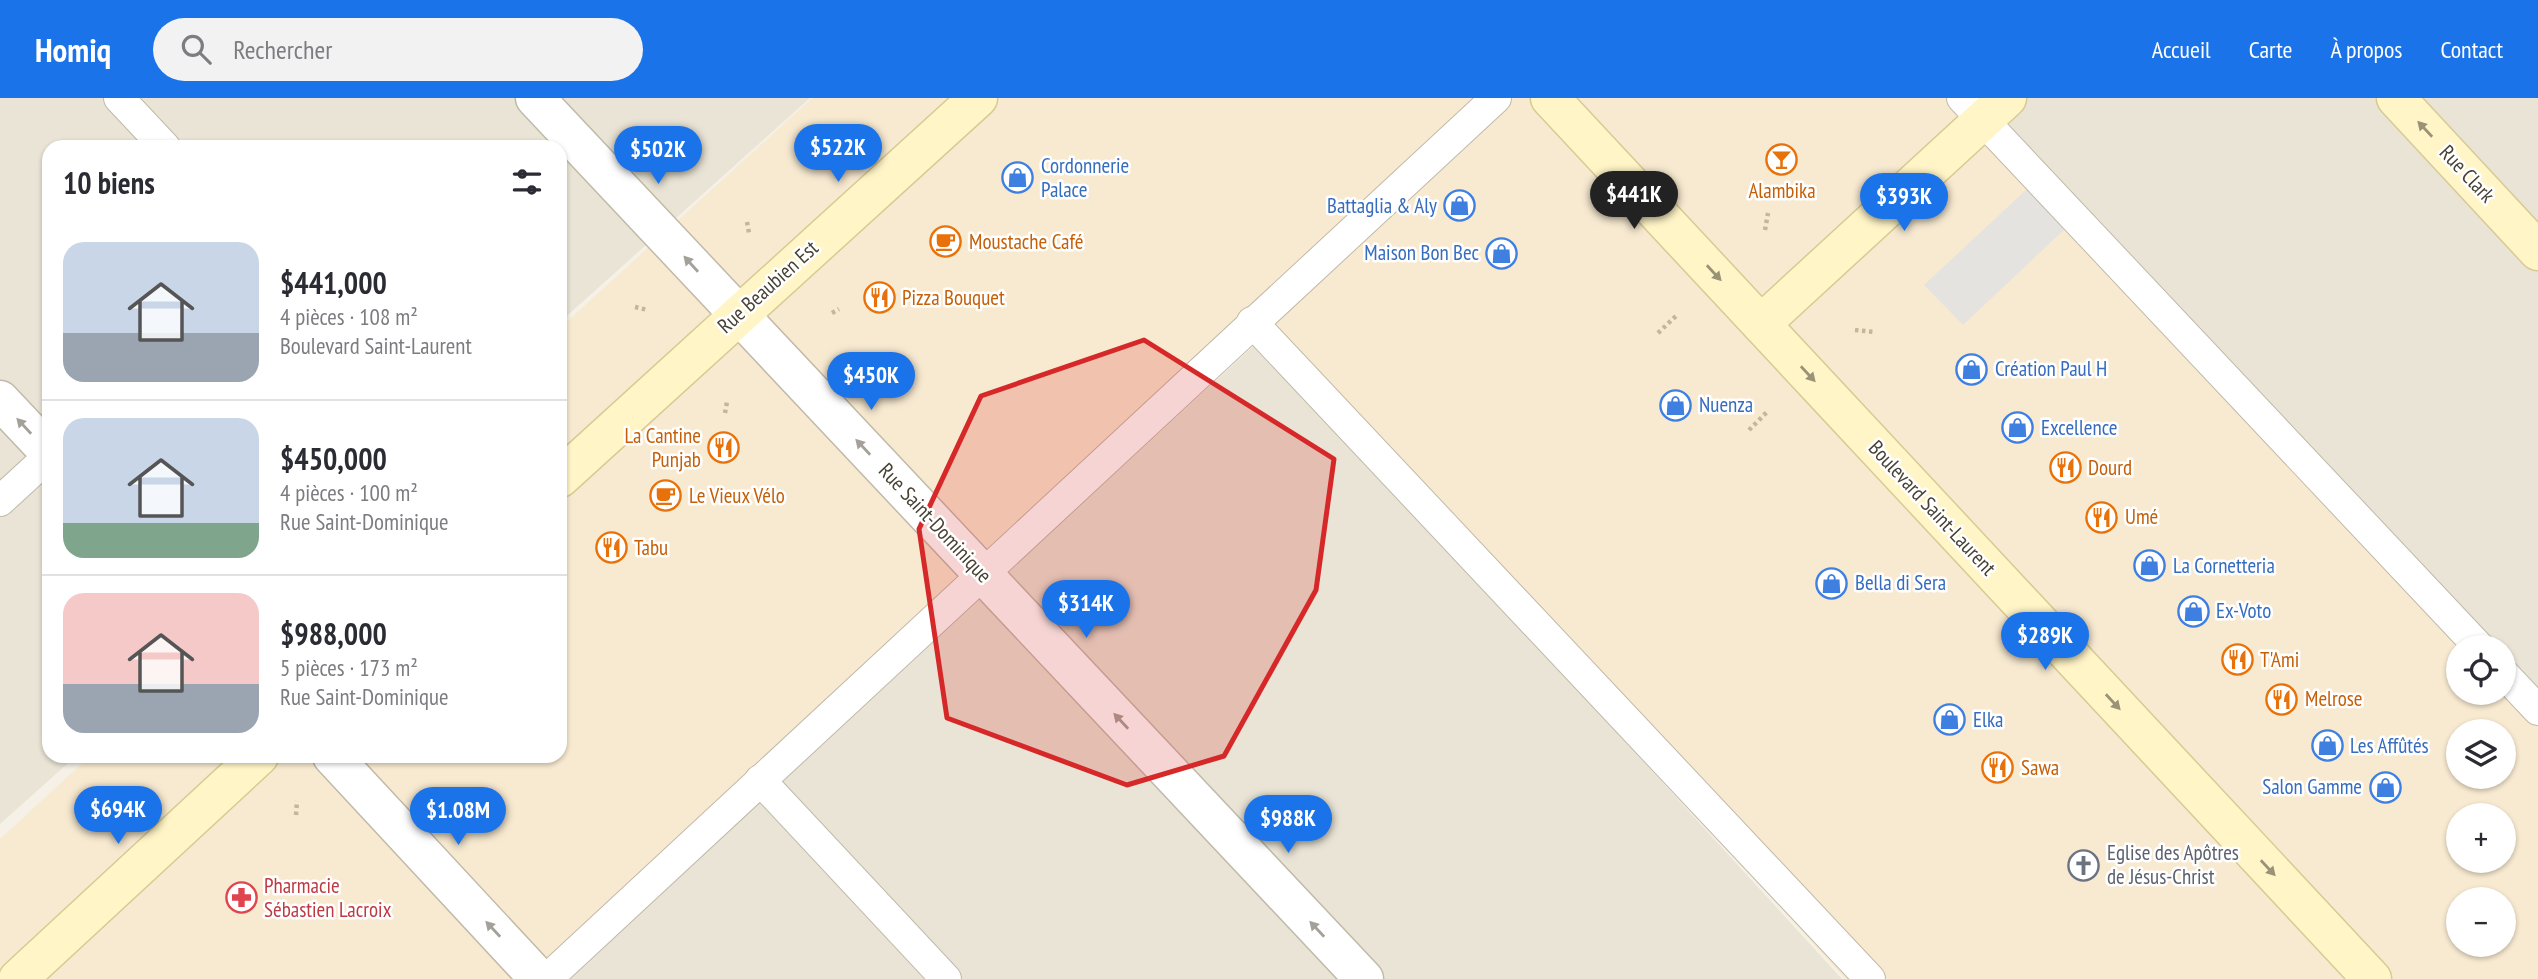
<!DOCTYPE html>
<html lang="fr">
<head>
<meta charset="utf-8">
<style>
  body { margin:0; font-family:"PT Sans Narrow",sans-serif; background:#f2f2f3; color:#2b2b33; height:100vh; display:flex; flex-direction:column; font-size:26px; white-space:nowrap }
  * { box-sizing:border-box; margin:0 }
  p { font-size:23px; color:#7c7c81 }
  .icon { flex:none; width:38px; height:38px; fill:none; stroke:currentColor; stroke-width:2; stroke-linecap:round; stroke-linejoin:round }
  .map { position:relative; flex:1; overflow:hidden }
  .details { position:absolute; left:42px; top:42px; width:525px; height:623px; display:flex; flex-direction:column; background:#fff; border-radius:21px; box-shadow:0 2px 5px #0004 }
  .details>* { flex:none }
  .buttons { position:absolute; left:2446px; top:537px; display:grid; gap:14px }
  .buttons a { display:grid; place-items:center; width:70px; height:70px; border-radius:50%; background:#fff; box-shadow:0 2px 5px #0004; font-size:35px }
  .price { position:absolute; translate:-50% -60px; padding:0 16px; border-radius:24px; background:#1a73e8; color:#fff; font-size:23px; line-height:46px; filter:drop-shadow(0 2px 4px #0008) }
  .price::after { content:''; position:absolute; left:50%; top:42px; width:21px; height:16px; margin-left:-10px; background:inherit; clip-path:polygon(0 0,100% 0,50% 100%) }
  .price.active { background:#222; color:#fff }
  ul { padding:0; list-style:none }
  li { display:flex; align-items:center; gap:21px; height:175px; padding:0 21px }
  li+li { border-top:2px solid #e1e1e2 }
  li span { display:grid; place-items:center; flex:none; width:196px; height:140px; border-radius:21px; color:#555 }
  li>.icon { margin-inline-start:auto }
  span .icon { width:84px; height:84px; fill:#fffc; stroke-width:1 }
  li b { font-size:30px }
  h2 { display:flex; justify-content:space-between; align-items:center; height:84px; padding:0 21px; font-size:30px }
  header { display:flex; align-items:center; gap:42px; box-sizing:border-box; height:98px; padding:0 35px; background:#1a73e8; color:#fff }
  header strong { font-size:33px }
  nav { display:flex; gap:38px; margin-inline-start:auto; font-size:24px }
  .search { width:490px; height:63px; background:#f2f2f3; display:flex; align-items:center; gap:18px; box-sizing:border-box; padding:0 24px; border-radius:38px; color:#7c7c81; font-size:26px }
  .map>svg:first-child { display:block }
</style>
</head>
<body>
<header>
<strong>Homiq</strong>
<div class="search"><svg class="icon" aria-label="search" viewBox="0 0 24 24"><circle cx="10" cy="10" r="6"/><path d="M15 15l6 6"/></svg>Rechercher</div>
<nav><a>Accueil</a><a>Carte</a><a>À propos</a><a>Contact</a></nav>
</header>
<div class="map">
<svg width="2538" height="881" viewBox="0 0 2538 881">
  <rect width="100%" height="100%" fill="#f5f1e7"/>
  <g fill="#e9e4d5">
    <polygon points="0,0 810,0 560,224 560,49 49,49 49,658 76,658 0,726"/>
    <polygon points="1962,0 2538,0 2538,595 2504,561 2504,550 2494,549"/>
    <polygon points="1259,243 1842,881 566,881"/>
  </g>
  <path fill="#f8ead1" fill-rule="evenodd" d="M812,0H1961L2479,549L2459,550V595H2504L2538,612V881H1845L1252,224L556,881H0V741L90,658H560V230ZM2459,634H2504V679H2459ZM2459,718H2504V763H2459ZM2459,802H2504V847H2459Z"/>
  <polygon fill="#e5e3df" points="2028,90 2066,130 1963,227 1924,187"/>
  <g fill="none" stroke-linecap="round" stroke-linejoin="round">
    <defs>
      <g id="lane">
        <polyline points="119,0 165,49"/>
        <polyline points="1962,0 2480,550"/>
        <polyline points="1252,224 1870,881"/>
        <polyline points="0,403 49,358"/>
        <polyline points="2504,576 2538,612"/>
        <polyline points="760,682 946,881"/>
        <polyline points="547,881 1496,0"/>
      </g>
      <g id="street">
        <polyline points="535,0 1364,881"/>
        <polyline points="0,302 49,354"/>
        <polyline points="332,658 539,881"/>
      </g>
      <g id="secondary">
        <polyline points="1550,0 2372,881"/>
        <polyline points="2396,0 2538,153"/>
        <polyline points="1761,226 2007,0"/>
        <polyline points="560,380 978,0"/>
        <polyline points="18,881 259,658"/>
      </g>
    </defs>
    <use href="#lane" stroke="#c1baa9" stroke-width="32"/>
    <use href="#street" stroke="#c1baa9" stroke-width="41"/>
    <use href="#secondary" stroke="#d8ca93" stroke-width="41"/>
    <g stroke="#c4b799" stroke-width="4.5" stroke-dasharray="3.5 3.5" stroke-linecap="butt">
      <polyline points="747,124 749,135"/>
      <polyline points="1765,132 1768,115"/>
      <polyline points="635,209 648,212"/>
      <polyline points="832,215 839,211"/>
      <polyline points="1855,232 1874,234"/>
      <polyline points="1658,235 1676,218"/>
      <polyline points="725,315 727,304"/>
      <polyline points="1749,332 1767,314"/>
      <polyline points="296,717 297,703"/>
    </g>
    <use href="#lane" stroke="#fff" stroke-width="30"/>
    <use href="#street" stroke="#fff" stroke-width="38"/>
    <use href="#secondary" stroke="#fff5c7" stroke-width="38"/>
  </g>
  <defs><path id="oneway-solid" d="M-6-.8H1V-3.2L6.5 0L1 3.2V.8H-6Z" transform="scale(1.75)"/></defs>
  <g fill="#9a9377">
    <use href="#oneway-solid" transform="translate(2425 31) rotate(-133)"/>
    <use href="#oneway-solid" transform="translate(1714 175) rotate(47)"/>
    <use href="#oneway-solid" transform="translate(1808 276) rotate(47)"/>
    <use href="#oneway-solid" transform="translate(2113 604) rotate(47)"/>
    <use href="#oneway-solid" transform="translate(2268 770) rotate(47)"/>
  </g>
  <g fill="#a4a09a">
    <use href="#oneway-solid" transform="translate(691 166) rotate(-132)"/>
    <use href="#oneway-solid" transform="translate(24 328) rotate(-133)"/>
    <use href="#oneway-solid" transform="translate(863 349) rotate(-133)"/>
    <use href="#oneway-solid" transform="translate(1121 623) rotate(-133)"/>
    <use href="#oneway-solid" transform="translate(493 831) rotate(-133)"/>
    <use href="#oneway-solid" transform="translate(1317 831) rotate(-133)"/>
  </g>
  <path fill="#d62828" fill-opacity="0.2" stroke="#d62828" stroke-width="5" stroke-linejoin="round" d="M1144,242L1334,361L1316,492L1224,658L1127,687L947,620L919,431L981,298Z"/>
  <defs>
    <symbol id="bar-ring" viewBox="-11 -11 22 22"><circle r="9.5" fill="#fff" stroke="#e8710a" stroke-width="1.5"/><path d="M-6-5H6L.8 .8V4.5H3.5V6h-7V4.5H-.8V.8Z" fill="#e8710a"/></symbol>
    <symbol id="shop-ring" viewBox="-11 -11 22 22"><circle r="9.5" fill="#fff" stroke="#3f7fe0" stroke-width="1.5"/><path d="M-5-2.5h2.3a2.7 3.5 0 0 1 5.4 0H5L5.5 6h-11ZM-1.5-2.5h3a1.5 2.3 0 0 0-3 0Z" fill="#3f7fe0"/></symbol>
    <symbol id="cafe-ring" viewBox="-11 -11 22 22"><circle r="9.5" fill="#fff" stroke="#e8710a" stroke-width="1.5"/><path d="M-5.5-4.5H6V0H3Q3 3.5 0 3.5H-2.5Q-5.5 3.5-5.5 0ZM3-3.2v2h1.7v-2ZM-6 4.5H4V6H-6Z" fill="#e8710a"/></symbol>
    <symbol id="restaurant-ring" viewBox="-11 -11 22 22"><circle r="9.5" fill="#fff" stroke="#e8710a" stroke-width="1.5"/><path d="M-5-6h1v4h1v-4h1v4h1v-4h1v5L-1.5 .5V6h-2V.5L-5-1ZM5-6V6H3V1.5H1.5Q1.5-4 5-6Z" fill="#e8710a"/></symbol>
    <symbol id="church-ring" viewBox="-11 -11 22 22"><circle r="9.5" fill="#fff" stroke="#6b7280" stroke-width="1.5"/><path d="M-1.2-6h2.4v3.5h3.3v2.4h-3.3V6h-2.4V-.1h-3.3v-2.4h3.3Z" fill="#6b7280"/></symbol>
    <symbol id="pharmacy-ring" viewBox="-11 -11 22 22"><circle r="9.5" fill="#fff" stroke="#e0444e" stroke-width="1.5"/><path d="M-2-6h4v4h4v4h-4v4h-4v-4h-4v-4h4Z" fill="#e0444e"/></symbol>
  </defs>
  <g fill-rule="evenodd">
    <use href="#bar-ring" x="1764" y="44" width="35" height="35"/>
    <use href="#shop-ring" x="1000" y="62" width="35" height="35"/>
    <use href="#shop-ring" x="1442" y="90" width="35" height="35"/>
    <use href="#cafe-ring" x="928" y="126" width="35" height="35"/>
    <use href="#shop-ring" x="1484" y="138" width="35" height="35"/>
    <use href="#restaurant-ring" x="862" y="182" width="35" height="35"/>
    <use href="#shop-ring" x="1954" y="254" width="35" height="35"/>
    <use href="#shop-ring" x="1658" y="290" width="35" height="35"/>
    <use href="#shop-ring" x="2000" y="312" width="35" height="35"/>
    <use href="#restaurant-ring" x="706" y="332" width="35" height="35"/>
    <use href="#restaurant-ring" x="2048" y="352" width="35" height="35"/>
    <use href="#cafe-ring" x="648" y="380" width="35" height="35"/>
    <use href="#restaurant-ring" x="2084" y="402" width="35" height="35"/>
    <use href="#restaurant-ring" x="594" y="432" width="35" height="35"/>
    <use href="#shop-ring" x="2132" y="450" width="35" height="35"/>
    <use href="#shop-ring" x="1814" y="468" width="35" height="35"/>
    <use href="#shop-ring" x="2176" y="496" width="35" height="35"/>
    <use href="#restaurant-ring" x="2220" y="544" width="35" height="35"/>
    <use href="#restaurant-ring" x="2264" y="584" width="35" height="35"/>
    <use href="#shop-ring" x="1932" y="604" width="35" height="35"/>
    <use href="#shop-ring" x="2310" y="630" width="35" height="35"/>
    <use href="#restaurant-ring" x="1980" y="652" width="35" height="35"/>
    <use href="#shop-ring" x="2368" y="672" width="35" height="35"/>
    <use href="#church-ring" x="2066" y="750" width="35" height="35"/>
    <use href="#pharmacy-ring" x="224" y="782" width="35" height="35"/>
  </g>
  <g text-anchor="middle" stroke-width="5" stroke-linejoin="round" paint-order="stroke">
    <g font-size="21" fill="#366cbe" stroke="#fff" text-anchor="start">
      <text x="1041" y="75">Cordonnerie<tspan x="1041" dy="24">Palace</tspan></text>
      <text x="1437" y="115" text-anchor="end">Battaglia &amp; Aly</text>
      <text x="1479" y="162" text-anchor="end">Maison Bon Bec</text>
      <text x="1995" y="278">Création Paul H</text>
      <text x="1699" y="314">Nuenza</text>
      <text x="2041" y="337">Excellence</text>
      <text x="2173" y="475">La Cornetteria</text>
      <text x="1855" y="492">Bella di Sera</text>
      <text x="2216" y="520">Ex-Voto</text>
      <text x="1973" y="629">Elka</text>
      <text x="2350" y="655">Les Affûtés</text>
      <text x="2362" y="696" text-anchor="end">Salon Gamme</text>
    </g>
    <g font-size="21" fill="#484235" stroke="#fff">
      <text transform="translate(2467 76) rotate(47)" y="7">Rue Clark</text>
      <text transform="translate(768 189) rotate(-42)" y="7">Rue Beaubien Est</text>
      <text transform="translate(1932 410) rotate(47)" y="7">Boulevard Saint-Laurent</text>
      <text transform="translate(935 425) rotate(47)" y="7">Rue Saint-Dominique</text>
    </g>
    <g font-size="21" fill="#c56008" stroke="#fff" text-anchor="start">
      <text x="1782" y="100" text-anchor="middle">Alambika</text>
      <text x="969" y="151">Moustache Café</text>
      <text x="902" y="207">Pizza Bouquet</text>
      <text x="701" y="345" text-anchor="end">La Cantine<tspan x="701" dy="24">Punjab</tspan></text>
      <text x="2088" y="377">Dourd</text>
      <text x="689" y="405">Le Vieux Vélo</text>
      <text x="2125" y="426">Umé</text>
      <text x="634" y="457">Tabu</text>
      <text x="2260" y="569">T'Ami</text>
      <text x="2305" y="608">Melrose</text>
      <text x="2021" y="677">Sawa</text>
    </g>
    <g font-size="21" fill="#5b616d" stroke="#fff" text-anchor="start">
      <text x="2107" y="762">Eglise des Apôtres<tspan x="2107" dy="24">de Jésus-Christ</tspan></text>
    </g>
    <g font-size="21" fill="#be3a42" stroke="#fff" text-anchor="start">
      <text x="264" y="795">Pharmacie<tspan x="264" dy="24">Sébastien Lacroix</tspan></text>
    </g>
  </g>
</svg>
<div class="buttons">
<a><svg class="icon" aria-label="locate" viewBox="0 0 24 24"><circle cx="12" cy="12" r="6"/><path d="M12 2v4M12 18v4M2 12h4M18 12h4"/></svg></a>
<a><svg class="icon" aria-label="layers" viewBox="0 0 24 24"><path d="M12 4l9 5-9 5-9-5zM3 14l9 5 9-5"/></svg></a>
<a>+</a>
<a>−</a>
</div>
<b class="price" style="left:838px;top:86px">$522K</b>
<b class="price" style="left:658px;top:88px">$502K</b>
<b class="price active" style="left:1634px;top:133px">$441K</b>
<b class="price" style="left:1904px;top:135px">$393K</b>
<b class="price" style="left:871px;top:314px">$450K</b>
<b class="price" style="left:1086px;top:542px">$314K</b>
<b class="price" style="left:2045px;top:574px">$289K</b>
<b class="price" style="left:118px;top:748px">$694K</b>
<b class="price" style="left:458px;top:749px">$1.08M</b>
<b class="price" style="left:1288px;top:757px">$988K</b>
<section class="details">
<h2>10 biens<svg class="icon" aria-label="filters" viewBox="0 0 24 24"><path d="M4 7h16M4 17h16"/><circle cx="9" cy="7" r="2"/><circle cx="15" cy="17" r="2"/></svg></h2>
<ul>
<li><span style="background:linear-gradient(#c9d6e8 65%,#9aa5b1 0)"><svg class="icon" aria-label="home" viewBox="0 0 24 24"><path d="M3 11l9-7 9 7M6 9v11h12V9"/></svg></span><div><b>$441,000</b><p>4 pièces · 108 m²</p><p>Boulevard Saint-Laurent</p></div></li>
<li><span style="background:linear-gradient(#c9d6e8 75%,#7fa58c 0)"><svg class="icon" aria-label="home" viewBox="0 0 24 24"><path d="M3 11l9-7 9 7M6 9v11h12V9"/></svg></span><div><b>$450,000</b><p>4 pièces · 100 m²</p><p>Rue Saint-Dominique</p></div></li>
<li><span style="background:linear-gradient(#f6c9c9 65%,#9aa5b1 0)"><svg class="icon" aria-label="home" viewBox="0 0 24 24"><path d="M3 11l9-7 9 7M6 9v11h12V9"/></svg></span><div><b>$988,000</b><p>5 pièces · 173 m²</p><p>Rue Saint-Dominique</p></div></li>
</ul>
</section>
</div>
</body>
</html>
